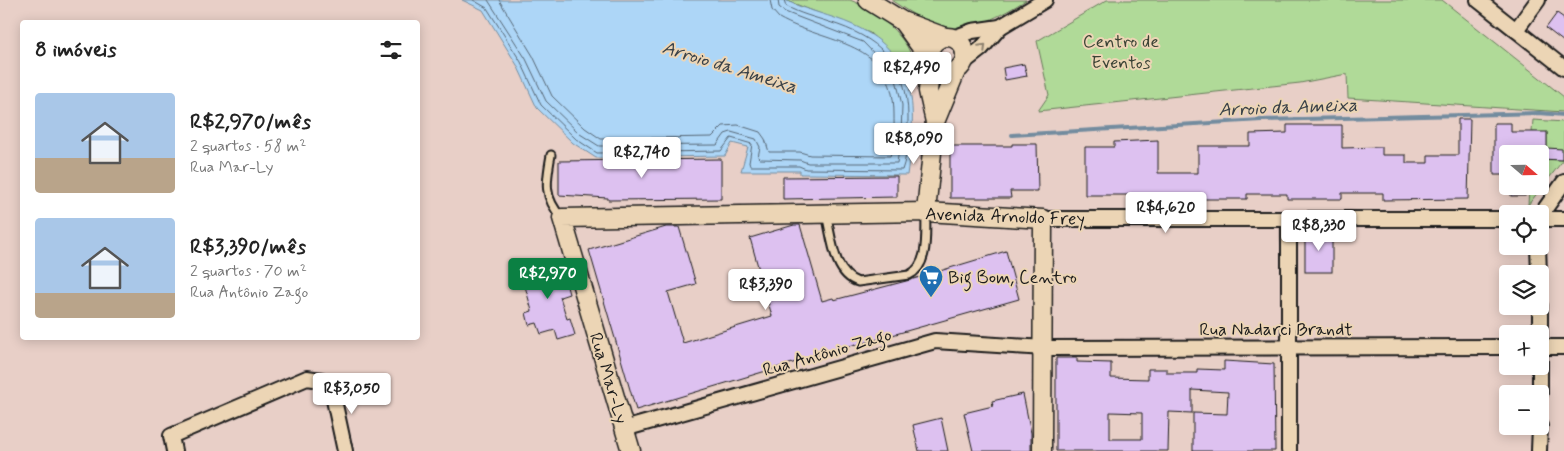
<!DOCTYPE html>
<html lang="pt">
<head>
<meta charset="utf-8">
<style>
  body { margin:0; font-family:Mynerve,sans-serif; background:#f6f6f6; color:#222; height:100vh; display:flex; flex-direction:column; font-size:19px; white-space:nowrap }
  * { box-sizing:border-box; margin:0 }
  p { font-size:16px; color:#767676 }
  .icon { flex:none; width:28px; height:28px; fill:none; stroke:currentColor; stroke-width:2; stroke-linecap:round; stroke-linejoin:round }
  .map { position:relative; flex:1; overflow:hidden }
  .side { position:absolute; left:20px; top:20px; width:400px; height:320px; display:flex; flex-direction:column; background:#fff; border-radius:5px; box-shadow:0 2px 12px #0003 }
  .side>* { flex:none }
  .needle { width:32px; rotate:110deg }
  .buttons { position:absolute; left:1499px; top:145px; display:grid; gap:10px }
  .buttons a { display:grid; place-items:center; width:50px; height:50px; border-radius:5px; background:#fff; box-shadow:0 2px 12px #0003; font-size:25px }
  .price { position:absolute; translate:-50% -42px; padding:0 11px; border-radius:5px; background:#fff; color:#222; font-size:16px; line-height:32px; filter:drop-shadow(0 1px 2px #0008) }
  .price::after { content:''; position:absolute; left:50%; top:30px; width:15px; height:11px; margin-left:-8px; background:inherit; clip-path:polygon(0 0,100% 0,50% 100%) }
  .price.current { background:#0b8043; color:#fff }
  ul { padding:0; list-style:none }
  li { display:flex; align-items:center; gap:15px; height:125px; padding:0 15px }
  li span { display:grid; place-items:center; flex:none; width:140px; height:100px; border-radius:5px; color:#555 }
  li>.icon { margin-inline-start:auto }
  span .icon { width:60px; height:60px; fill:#fffc; stroke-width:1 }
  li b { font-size:21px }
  h2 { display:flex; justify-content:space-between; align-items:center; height:60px; padding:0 15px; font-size:21px }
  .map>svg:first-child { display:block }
</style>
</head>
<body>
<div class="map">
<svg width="1564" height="451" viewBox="0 0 1564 451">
  <rect width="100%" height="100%" fill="#e8cfc7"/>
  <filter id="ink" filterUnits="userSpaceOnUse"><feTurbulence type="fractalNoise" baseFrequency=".02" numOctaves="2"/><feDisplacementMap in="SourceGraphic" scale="10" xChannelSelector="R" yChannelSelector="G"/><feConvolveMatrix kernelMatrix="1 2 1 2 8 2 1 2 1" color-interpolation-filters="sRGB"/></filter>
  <g filter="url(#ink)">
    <g fill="#b0da98" stroke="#667b5a">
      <path d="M785,0C800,0 838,0 850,0C872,8 904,34 911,55L906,71L895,57L870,33Z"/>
      <path d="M891,0H1026C1004,14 969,34 942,27C925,23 906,10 891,0Z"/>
      <polygon points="1107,0 1442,0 1564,97 1564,112 1348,98 1347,74 1300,83 1038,111 1049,95 1037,41"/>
      <polygon points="1533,120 1564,122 1564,159 1528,205 1529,186 1540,186 1540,175 1545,175 1546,159 1562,160 1547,148 1547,133 1532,132"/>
    </g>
    <path fill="#add6f7" stroke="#738c9f" d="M462,0H785C807,11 831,15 853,25C922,56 916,111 907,175L800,174V171H741L748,147L732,143L725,156L596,158L573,143L537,108L517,65L483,10Z"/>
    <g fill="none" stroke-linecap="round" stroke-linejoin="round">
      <g stroke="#566674" stroke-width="1">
        <path d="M473,0L487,8L521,62L541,105L576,139L597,153L721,151L731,138L752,144L749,163L751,166H799L806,169L902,170C908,154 908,133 908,117C908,63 878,37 829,22C814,17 800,14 786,6L784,0"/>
        <polyline points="488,0 526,59 546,101 580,134 599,146 717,145 725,134 731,132 756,139 760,147 758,157 760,159 800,160 808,163 897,163 901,136 902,105 895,75 863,42 785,12 779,7 778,0"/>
        <path d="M499,0L533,56L552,96L585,128L601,139L712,137L723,126L738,125L760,132L765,139L769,152H800L810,155L890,156C895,143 894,128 894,114C894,39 827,45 779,18L772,10L770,0"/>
      </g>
      <polyline stroke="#738c9f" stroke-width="4" points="1012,135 1261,120 1539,113 1564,115"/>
    </g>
    <g fill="#ddc1f0" stroke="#1c1c1c" fill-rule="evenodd">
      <polygon points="1557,13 1564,18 1564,42 1546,28"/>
      <polygon points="1024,64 1027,76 1005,80 1003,68"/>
      <polygon points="1458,119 1470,119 1468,199 1383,200 1383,193 1342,193 1342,199 1287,199 1287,194 1247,194 1247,199 1191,199 1191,201 1172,201 1172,199 1148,199 1148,195 1085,195 1085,147 1114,147 1114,142 1158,140 1158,173 1198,173 1198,146 1250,146 1250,134 1287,133 1287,125 1342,125 1342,148 1382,147 1382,155 1406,155 1406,163 1428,163 1428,155 1458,155"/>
      <polygon points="1494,123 1511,123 1511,132 1547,132 1547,148 1562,149 1562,160 1540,159 1540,154 1531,154 1531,151 1511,151 1511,154 1508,154 1508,175 1494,175"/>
      <polygon points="1012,144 1037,144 1038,191 1010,191 1011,198 950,198 950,146 1012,146"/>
      <polygon points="721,159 721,199 608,200 608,198 559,195 559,161"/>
      <polygon points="897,176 897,197 783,199 783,177"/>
      <rect x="1511" y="186" width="14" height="10"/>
      <polygon points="794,225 800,225 822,301 833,298 834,300 910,280 1006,251 1019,299 857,345 856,344 636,410 589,250 666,227 679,227 696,284 668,292 683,343 772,316 750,238"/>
      <rect x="1305" y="232" width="27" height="40"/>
      <polygon points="560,261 569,294 560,297 567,319 570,318 575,335 558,340 555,330 541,334 537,323 529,325 526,313 532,311 521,272"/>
      <path d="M1056,358H1077V362L1111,363V378L1148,379V369H1167V373H1197V369L1224,370V361L1274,364L1275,451H1193V413L1227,414L1228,392L1192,390V413L1169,412L1168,451H1056ZM1110,412L1142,413V439H1110Z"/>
      <polygon points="1023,394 1031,433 1031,451 973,451 964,413 993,406 992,401"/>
      <polygon points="941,418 948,451 919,451 913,425"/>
    </g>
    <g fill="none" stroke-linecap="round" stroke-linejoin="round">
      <defs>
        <g id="service">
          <path d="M551,155C546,182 543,197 562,218"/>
          <path d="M826,214C832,237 833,274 858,282L909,275C930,265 925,232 926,213"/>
        </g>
        <g id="minor">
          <polyline points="1478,0 1564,68"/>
          <polyline points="1516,30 1538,0"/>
          <polyline points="953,38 972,31 1000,27 1045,0"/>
          <polyline points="963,63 981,49 1000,27"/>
          <polyline points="1540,216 1564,182"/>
          <polyline points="1043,219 1508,219"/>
          <polyline points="1540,219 1564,219"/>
          <polyline points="1289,220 1289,451"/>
          <polyline points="1538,246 1539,274"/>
          <polyline points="1540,306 1540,394"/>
          <polyline points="1540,347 1564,347"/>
          <polyline points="624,429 935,341 1044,348 1508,347"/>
          <polyline points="174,451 171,436 307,378 321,380 331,386 345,451"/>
          <polyline points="1539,451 1540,426"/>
        </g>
        <g id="tertiary">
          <polyline points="868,0 902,21 945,37"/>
          <polyline points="902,21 929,58"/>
          <circle cx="947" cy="55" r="18"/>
          <polyline points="931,63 928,91 935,122"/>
          <polyline points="926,212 935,122 956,71"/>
          <polyline points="631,451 562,218 926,212 1043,219 1042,451"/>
        </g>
      </defs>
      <use href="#service" stroke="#1c1c1c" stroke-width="11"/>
      <use href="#minor" stroke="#1c1c1c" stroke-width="18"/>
      <use href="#tertiary" stroke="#1c1c1c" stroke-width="21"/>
      <use href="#service" stroke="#ecd5b5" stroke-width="7"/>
      <use href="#minor" stroke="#ecd5b5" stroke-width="14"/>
      <use href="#tertiary" stroke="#ecd5b5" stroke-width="18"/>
    </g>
    <defs><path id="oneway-chevron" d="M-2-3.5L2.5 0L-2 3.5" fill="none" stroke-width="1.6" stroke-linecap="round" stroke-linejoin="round" transform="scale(1.25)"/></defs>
    <use stroke="#8e8270" href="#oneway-chevron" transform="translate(983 47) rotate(-45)"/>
  </g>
  <defs>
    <symbol id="supermarket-pin" viewBox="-11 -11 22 30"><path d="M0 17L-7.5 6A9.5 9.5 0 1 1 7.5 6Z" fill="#1f6fb2" stroke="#ecd5b5"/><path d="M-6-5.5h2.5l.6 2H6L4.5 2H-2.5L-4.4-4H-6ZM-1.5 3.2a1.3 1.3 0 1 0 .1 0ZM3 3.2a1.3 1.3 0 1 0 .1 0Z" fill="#fff"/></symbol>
  </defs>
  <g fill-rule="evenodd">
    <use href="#supermarket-pin" x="917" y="263" width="28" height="38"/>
  </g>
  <g text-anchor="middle" stroke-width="4" stroke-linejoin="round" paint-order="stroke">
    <g font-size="18" fill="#3a4235" stroke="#ecd5b5">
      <text x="1121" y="47">Centro de<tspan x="1121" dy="21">Eventos</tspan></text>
    </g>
    <g font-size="18" fill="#1c1c1c" stroke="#ecd5b5">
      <text transform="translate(1005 216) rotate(2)" y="6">Avenida Arnoldo Frey</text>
      <text x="1276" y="335">Rua Nadarci Brandt</text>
      <text transform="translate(827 352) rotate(-16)" y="6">Rua Antônio Zago</text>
      <text transform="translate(609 378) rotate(73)" y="6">Rua Mar-Ly</text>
    </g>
    <g font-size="18" fill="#1c1c1c" stroke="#ecd5b5" text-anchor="start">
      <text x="948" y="283">Big Bom, Centro</text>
    </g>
    <g font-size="19" font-style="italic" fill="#394148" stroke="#ecd5b5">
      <text transform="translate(730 66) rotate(17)" y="7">Arroio da Ameixa</text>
      <text transform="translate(1288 106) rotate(-2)" y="7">Arroio da Ameixa</text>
    </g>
  </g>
</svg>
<div class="buttons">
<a><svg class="needle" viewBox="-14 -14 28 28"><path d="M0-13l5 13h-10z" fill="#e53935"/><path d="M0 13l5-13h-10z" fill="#767676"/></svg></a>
<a><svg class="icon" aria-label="locate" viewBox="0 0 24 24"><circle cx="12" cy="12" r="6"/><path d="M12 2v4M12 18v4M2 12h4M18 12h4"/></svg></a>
<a><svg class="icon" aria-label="layers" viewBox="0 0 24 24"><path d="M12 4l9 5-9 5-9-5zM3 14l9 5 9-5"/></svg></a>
<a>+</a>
<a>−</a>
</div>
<b class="price" style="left:912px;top:94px">R$2,490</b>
<b class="price" style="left:914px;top:165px">R$8,090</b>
<b class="price" style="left:642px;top:179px">R$2,740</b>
<b class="price" style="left:1166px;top:234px">R$4,620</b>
<b class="price" style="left:1319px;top:252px">R$8,330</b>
<b class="price current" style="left:548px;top:300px">R$2,970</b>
<b class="price" style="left:766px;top:311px">R$3,390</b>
<b class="price" style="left:352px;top:415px">R$3,050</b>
<section class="side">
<h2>8 imóveis<svg class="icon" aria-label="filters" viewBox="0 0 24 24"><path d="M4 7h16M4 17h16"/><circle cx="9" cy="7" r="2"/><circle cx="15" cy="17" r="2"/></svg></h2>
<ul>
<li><span style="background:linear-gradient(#a9c7e8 65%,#b9a48a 0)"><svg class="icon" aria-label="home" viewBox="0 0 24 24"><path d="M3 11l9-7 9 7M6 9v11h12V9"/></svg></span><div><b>R$2,970/mês</b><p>2 quartos · 58 m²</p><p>Rua Mar-Ly</p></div></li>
<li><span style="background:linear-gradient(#a9c7e8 75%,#b9a48a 0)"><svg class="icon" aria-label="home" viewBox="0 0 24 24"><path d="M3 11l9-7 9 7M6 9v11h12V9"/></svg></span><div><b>R$3,390/mês</b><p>2 quartos · 70 m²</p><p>Rua Antônio Zago</p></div></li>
</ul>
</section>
</div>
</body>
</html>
